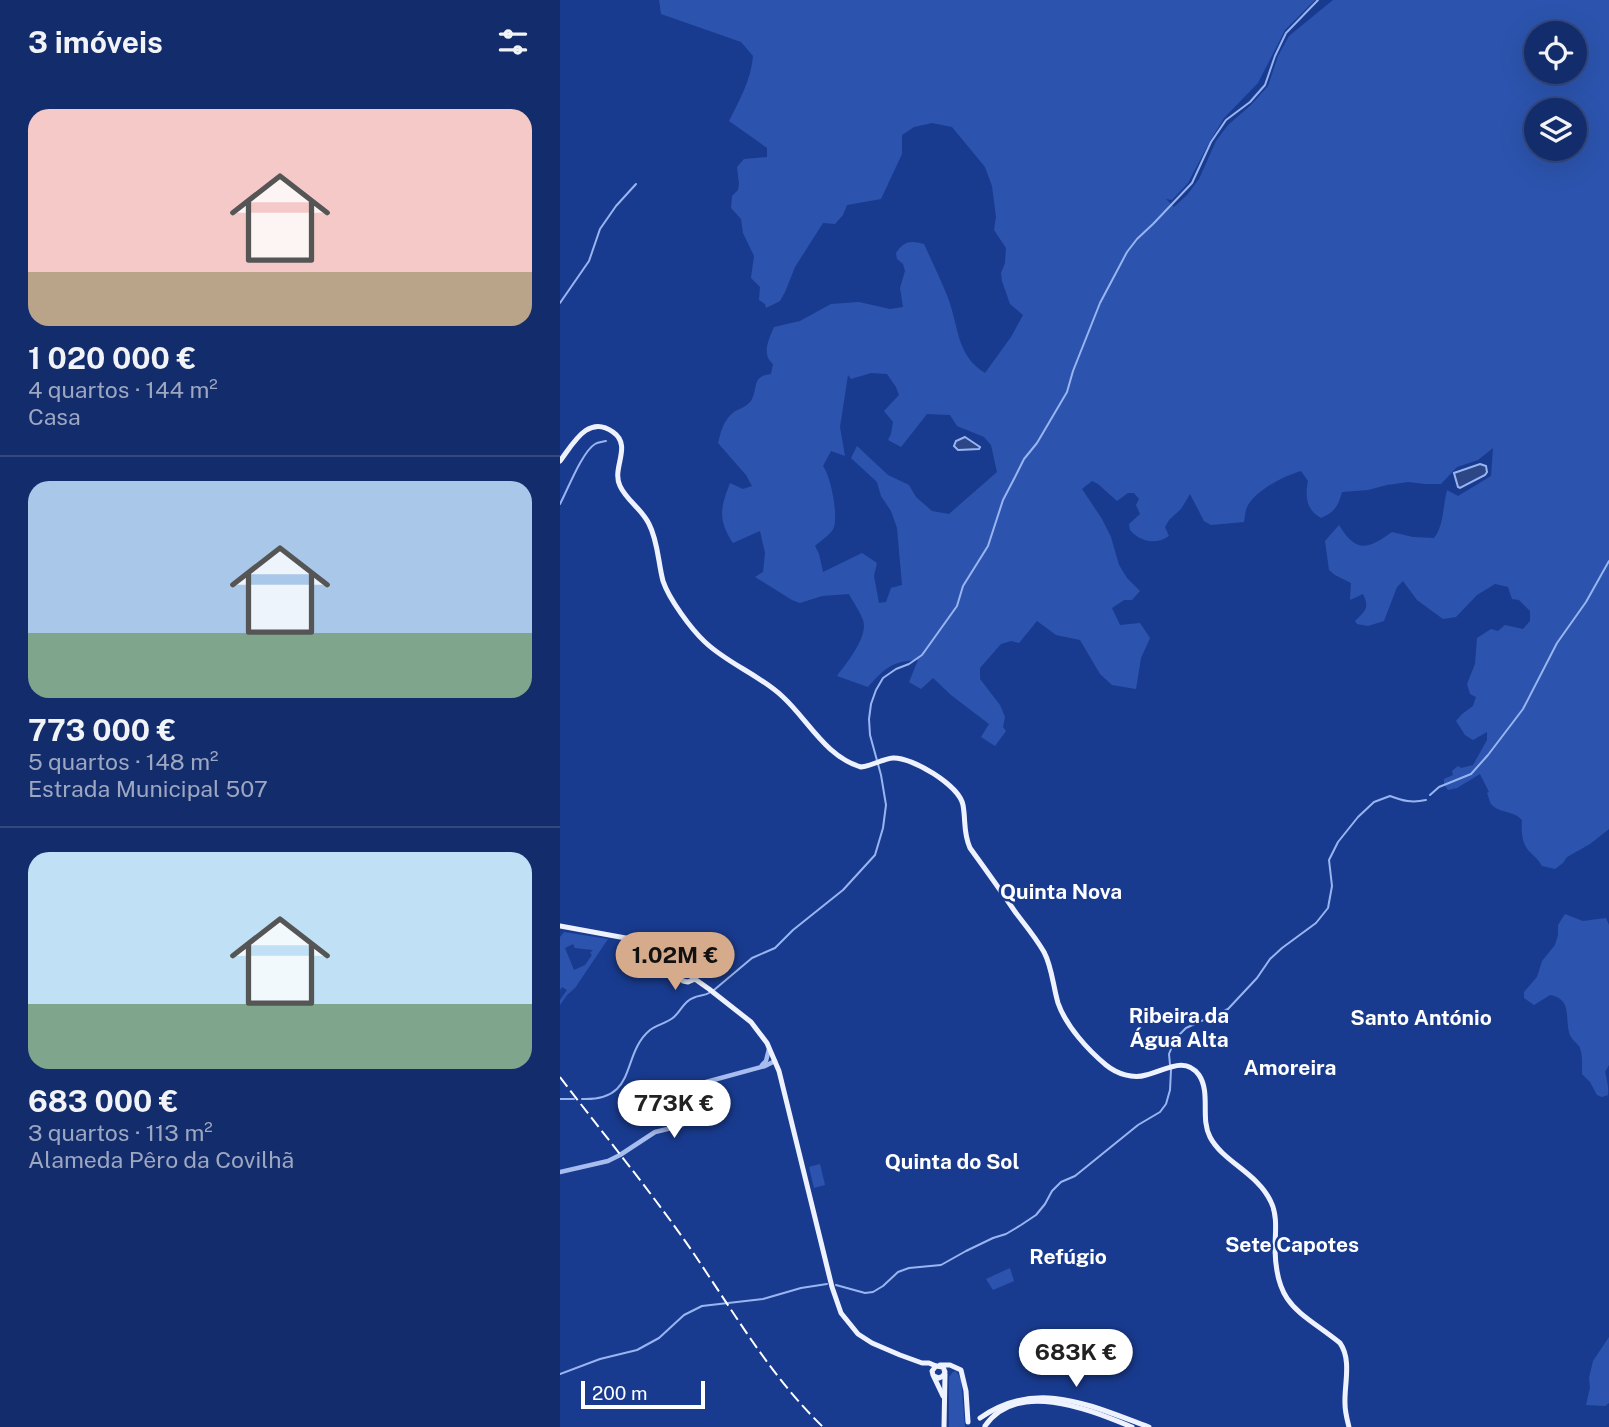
<!DOCTYPE html>
<html lang="pt">
<head>
<meta charset="utf-8">
<style>
  body { margin:0; font-family:"Public Sans",sans-serif; background:#203873; color:#f1f3f6; height:100vh; display:flex; flex-direction:column; font-size:26px; white-space:nowrap }
  * { box-sizing:border-box; margin:0 }
  p { font-size:23px; color:#9da7c1 }
  .icon { flex:none; width:38px; height:38px; fill:none; stroke:currentColor; stroke-width:2; stroke-linecap:round; stroke-linejoin:round }
  .map { position:relative; flex:1; overflow:hidden }
  .panel { display:flex; flex-direction:column; background:#132c6b; width:560px }
  .panel>* { flex:none }
  .tools { position:absolute; left:964px; top:21px; display:grid; gap:14px }
  .tools a { display:grid; place-items:center; width:63px; height:63px; border-radius:50%; background:#132c6b; box-shadow:0 7px 28px #0002,0 0 0 2px #32487e; font-size:35px }
  .scale { position:absolute; left:21px; bottom:18px; width:124px; box-sizing:border-box; padding-left:7px; border:4px solid #fff; border-top:0; font-size:19px; line-height:24px; white-space:nowrap; color:#fff; -webkit-text-stroke:5px #193b8f; paint-order:stroke }
  .price { position:absolute; translate:-50% -60px; padding:0 16px; border-radius:24px; background:#fff; color:#222; font-size:23px; line-height:46px; filter:drop-shadow(0 2px 4px #0008) }
  .price::after { content:''; position:absolute; left:50%; top:42px; width:21px; height:16px; margin-left:-10px; background:inherit; clip-path:polygon(0 0,100% 0,50% 100%) }
  .price.selected { background:#d6ab8b; color:#111 }
  ul { padding:0; list-style:none }
  li { display:grid; align-content:center; gap:14px; height:371px; padding:0 28px }
  li+li { border-top:2px solid #32487e }
  li span { display:grid; place-items:center; height:217px; border-radius:21px; color:#555 }
  li>.icon { margin-inline-start:auto }
  span .icon { width:126px; height:126px; fill:#fffc; stroke-width:1 }
  li b { font-size:30px }
  h2 { display:flex; justify-content:space-between; align-items:center; height:84px; padding:0 28px; font-size:30px }
  main { display:flex; flex:1; min-height:0 }
  .map>svg:first-child { display:block }
</style>
</head>
<body>
<main>
<section class="panel">
<h2>3 imóveis<svg class="icon" aria-label="filters" viewBox="0 0 24 24"><path d="M4 7h16M4 17h16"/><circle cx="9" cy="7" r="2"/><circle cx="15" cy="17" r="2"/></svg></h2>
<ul>
<li><span style="background:linear-gradient(#f6c9c9 75%,#b9a48a 0)"><svg class="icon" aria-label="home" viewBox="0 0 24 24"><path d="M3 11l9-7 9 7M6 9v11h12V9"/></svg></span><div><b>1 020 000 €</b><p>4 quartos · 144 m²</p><p>Casa</p></div></li>
<li><span style="background:linear-gradient(#a9c7e8 70%,#7fa58c 0)"><svg class="icon" aria-label="home" viewBox="0 0 24 24"><path d="M3 11l9-7 9 7M6 9v11h12V9"/></svg></span><div><b>773 000 €</b><p>5 quartos · 148 m²</p><p>Estrada Municipal 507</p></div></li>
<li><span style="background:linear-gradient(#bfe0f5 70%,#7fa58c 0)"><svg class="icon" aria-label="home" viewBox="0 0 24 24"><path d="M3 11l9-7 9 7M6 9v11h12V9"/></svg></span><div><b>683 000 €</b><p>3 quartos · 113 m²</p><p>Alameda Pêro da Covilhã</p></div></li>
</ul>
</section>
<div class="map">
<svg width="1049" height="1427" viewBox="0 0 1049 1427">
  <rect width="100%" height="100%" fill="#193b8f"/>
  <g fill="#2c54ae" fill-rule="evenodd">
    <path d="M99,0H755L725,30L698,83L664,118L650,141L628,183L612,200L606,199L614,207L627,195L639,179L656,141L668,125L691,105L708,86L718,56L729,36L773,0H1049V829L1030,844L1007,857L1003,863L995,869L982,866C978,859 976,858 971,853C962,846 961,831 962,820C953,810 938,813 931,804C929,801 929,797 927,793L929,792L920,774L897,788L888,790L884,784V779L893,775L892,771L898,766L901,768L913,765L927,740V732L913,740L905,735L896,721L902,714L913,706L916,697L910,694L907,684L915,664L917,638L931,629L938,631L945,625L963,629L970,621V611L959,600L952,599L948,587L935,584L917,595L896,617L883,619L857,600L843,581L837,587L824,621L808,626L797,624L795,621C805,611 810,608 803,594L790,600L791,583L775,575L769,570L765,541L779,525C796,553 807,550 832,532L853,537L874,538C884,526 883,505 887,490L898,496L931,476L933,448L918,460L897,467L881,484H865L848,482L827,485L808,490L782,492C778,506 775,512 761,518C746,510 745,496 748,481L741,471C724,476 698,489 688,505C685,510 685,517 684,522L651,525L644,521L630,494L621,509L609,520L605,527L609,536C596,545 580,542 570,530L569,524L580,514L576,505L579,499L574,493H568L557,501L538,484L532,481L522,489L542,519L551,537L559,565L567,578L580,591L572,600H564L552,608L560,625L580,623L590,638L581,658L576,689L552,685L540,674L520,640L496,635L477,621L459,643L451,641L441,644L420,668V679L440,705L445,717L443,727L446,731L435,746L421,737L429,724L391,695L373,678L361,689L349,682L358,660C332,661 325,668 308,687L277,676C286,664 309,636 303,620C300,611 293,602 289,594L262,596L240,603L232,600L195,577L203,572L205,553L200,531L173,543C157,519 161,507 170,483L183,489L192,486L186,475L158,443C161,432 163,420 174,412C180,408 188,407 192,399C198,387 192,376 211,374L213,364C201,354 209,339 214,327L240,321L271,304L299,302L330,309L343,307L340,288L345,271L343,264L337,259L336,253C344,241 350,240 364,244C372,262 381,280 388,298C399,327 396,355 425,373L451,337L463,315L450,304L442,281L441,273L445,263L446,248L434,230L436,217L432,186L425,167L392,127L372,123L354,127L342,135V154L321,199L287,205L283,215L275,224L263,223L235,267L225,292L220,301L206,308L205,304L199,300L200,287L191,278L194,256L183,233L181,219L171,208L172,196L178,190L179,184L177,167L184,159L207,157V148L169,121C180,99 191,80 193,56L181,42L101,14ZM976,33H1015V72H976ZM976,110H1015V149H976ZM311,373L327,374L336,387L339,395L324,411L333,422L331,434L328,440L341,447L367,414L390,415L397,426L424,437L431,445L437,472L389,514L372,511L356,497L349,485L328,475L297,446L291,458L317,482L321,496L331,511L337,528L342,585L331,588L326,602L319,603L314,576L317,563L302,553L263,572L259,554L255,546C260,541 272,534 274,527C278,514 271,477 263,466L271,451L285,456L280,427L288,375L291,379Z"/>
    <path d="M1005,914L1023,921L1046,918L1049,925V1065L1045,1072C1047,1080 1049,1088 1048,1095L1042,1097L1037,1095L1030,1082L1022,1074C1022,1065 1023,1053 1019,1046C1015,1041 1010,1038 1009,1032C1005,1016 1012,999 990,995L974,1005L964,998V992L977,977L982,961L995,945L998,935V925Z"/>
    <path d="M4,932L48,939L15,988L7,995L0,1005V1000L7,990L2,987L0,990V937ZM13,944L15,948L33,950L30,953L32,955L25,965L14,970L5,948Z"/>
    <polygon points="260,1164 265,1185 254,1188 249,1167"/>
    <polygon points="450,1268 454,1281 433,1290 426,1279"/>
    <polygon points="1049,1337 1049,1403 1045,1406 1026,1405 1030,1388 1029,1378 1033,1361"/>
    <polygon points="396,1371 401,1379 405,1427 389,1427 389,1377 393,1372"/>
  </g>
  <g fill="#2d4686" stroke="#99b5f1" stroke-width="2">
    <polygon points="405,437 420,447 419,449 398,450 394,446 396,441"/>
    <polygon points="920,464 926,466 927,472 925,475 900,488 898,487 894,473"/>
  </g>
  <g fill="none" stroke-linecap="round" stroke-linejoin="round">
    <g stroke="#99b5f1" stroke-width="2">
      <polyline points="0,303 29,261 40,229 56,206 76,184"/>
      <path d="M0,504C8,489 22,452 35,444C38,442 42,442 46,441"/>
      <polyline points="870,795 879,787 911,774 928,755 963,709 997,643 1026,602 1049,561"/>
      <polyline points="154,990 192,958 215,948 233,930 283,890 315,855 323,828 326,805 321,775 310,735 309,719 311,704 316,690 323,678 336,669 349,664 362,655 397,606 403,586 428,546 443,500 455,477 464,459 477,443 507,392 513,371 540,303 567,252 577,239 593,224 632,183 651,142 666,120 690,102 705,85 715,56 726,33 758,0"/>
      <path d="M610,1065L609,1054L611,1049L620,1034L626,1028L668,1009L697,978L710,959L722,948L756,923L768,908L772,886L769,860L778,842L798,817L814,802L830,796C843,801 852,803 866,800"/>
      <polyline points="0,1099 14,1099"/>
      <path d="M22,1099C79,1101 60,1055 90,1030C97,1025 107,1023 114,1017C121,1011 124,1001 133,998C139,995 144,996 149,993"/>
      <polyline points="276,1285 305,1293 313,1292 323,1286 338,1272 349,1268 381,1265 406,1251 433,1238 446,1234 461,1225 476,1215 485,1204 492,1191 501,1182 515,1176 578,1125 600,1112 606,1104 610,1090 611,1070"/>
      <polyline points="0,1374 40,1359 77,1350 99,1338 124,1315 142,1306 203,1299 241,1288 267,1284"/>
    </g>
    <g stroke="#a7bdef" stroke-width="4.5">
      <polyline points="202,1065 206,1061 209,1049"/>
      <polyline points="0,1172 48,1161 60,1155 95,1132 120,1126 131,1119 134,1113 140,1090 146,1082 205,1066 215,1061"/>
    </g>
    <g stroke="#eef2ff" stroke-width="5">
      <path d="M0,461C13,444 28,414 53,432C73,446 51,468 60,486C67,501 82,509 89,524C98,541 98,562 103,581C109,599 131,629 145,642C168,664 200,675 223,697C248,720 266,757 301,767C312,766 322,759 333,758C352,757 399,785 403,805C406,822 403,832 410,848C426,870 441,891 456,913C466,926 476,938 484,952C492,967 493,986 498,1003C506,1026 528,1050 546,1065C557,1074 573,1079 586,1075C604,1071 625,1055 639,1075C651,1093 640,1118 650,1137C663,1162 698,1173 711,1202C718,1216 715,1234 715,1249C716,1307 740,1311 780,1343C792,1360 784,1385 785,1404C785,1412 787,1419 789,1427"/>
      <polyline points="0,926 71,939 87,946 101,955 149,989 191,1022 207,1043 219,1071 272,1287 281,1313 298,1334 312,1343 340,1355 362,1363 369,1363 376,1366"/>
      <polyline points="121,969 128,966 133,967 136,971 135,979"/>
      <polyline points="121,969 120,977 123,981 128,982 135,979"/>
      <polyline points="380,1365 390,1365 401,1370 406,1391 408,1422"/>
      <polyline points="374,1376 379,1378 383,1376 385,1372 383,1367 376,1366 372,1371 373,1375 383,1396"/>
      <path d="M420,1418C477,1378 531,1406 589,1427"/>
      <path d="M425,1426C458,1379 530,1410 572,1427"/>
      <polyline points="384,1427 385,1374"/>
    </g>
    <path stroke="#fff" stroke-width="2" stroke-dasharray="12 5" stroke-linecap="butt" d="M0,1077C41,1131 84,1183 123,1238C168,1302 207,1373 263,1427"/>
  </g>
  <g text-anchor="middle" stroke-width="5" stroke-linejoin="round" paint-order="stroke">
    <g font-size="21" font-weight="bold" fill="#fff" stroke="#193b8f">
      <text x="501" y="899">Quinta Nova</text>
      <text x="619" y="1023">Ribeira da<tspan x="619" dy="24">Água Alta</tspan></text>
      <text x="861" y="1025">Santo António</text>
      <text x="730" y="1075">Amoreira</text>
      <text x="392" y="1169">Quinta do Sol</text>
      <text x="732" y="1252">Sete Capotes</text>
      <text x="508" y="1264">Refúgio</text>
    </g>
  </g>
</svg>
<div class="tools">
<a><svg class="icon" aria-label="locate" viewBox="0 0 24 24"><circle cx="12" cy="12" r="6"/><path d="M12 2v4M12 18v4M2 12h4M18 12h4"/></svg></a>
<a><svg class="icon" aria-label="layers" viewBox="0 0 24 24"><path d="M12 4l9 5-9 5-9-5zM3 14l9 5 9-5"/></svg></a>
</div>
<div class="scale">200 m</div>
<b class="price selected" style="left:115px;top:992px">1.02M €</b>
<b class="price" style="left:114px;top:1140px">773K €</b>
<b class="price" style="left:516px;top:1389px">683K €</b>
</div>
</main>
</body>
</html>
